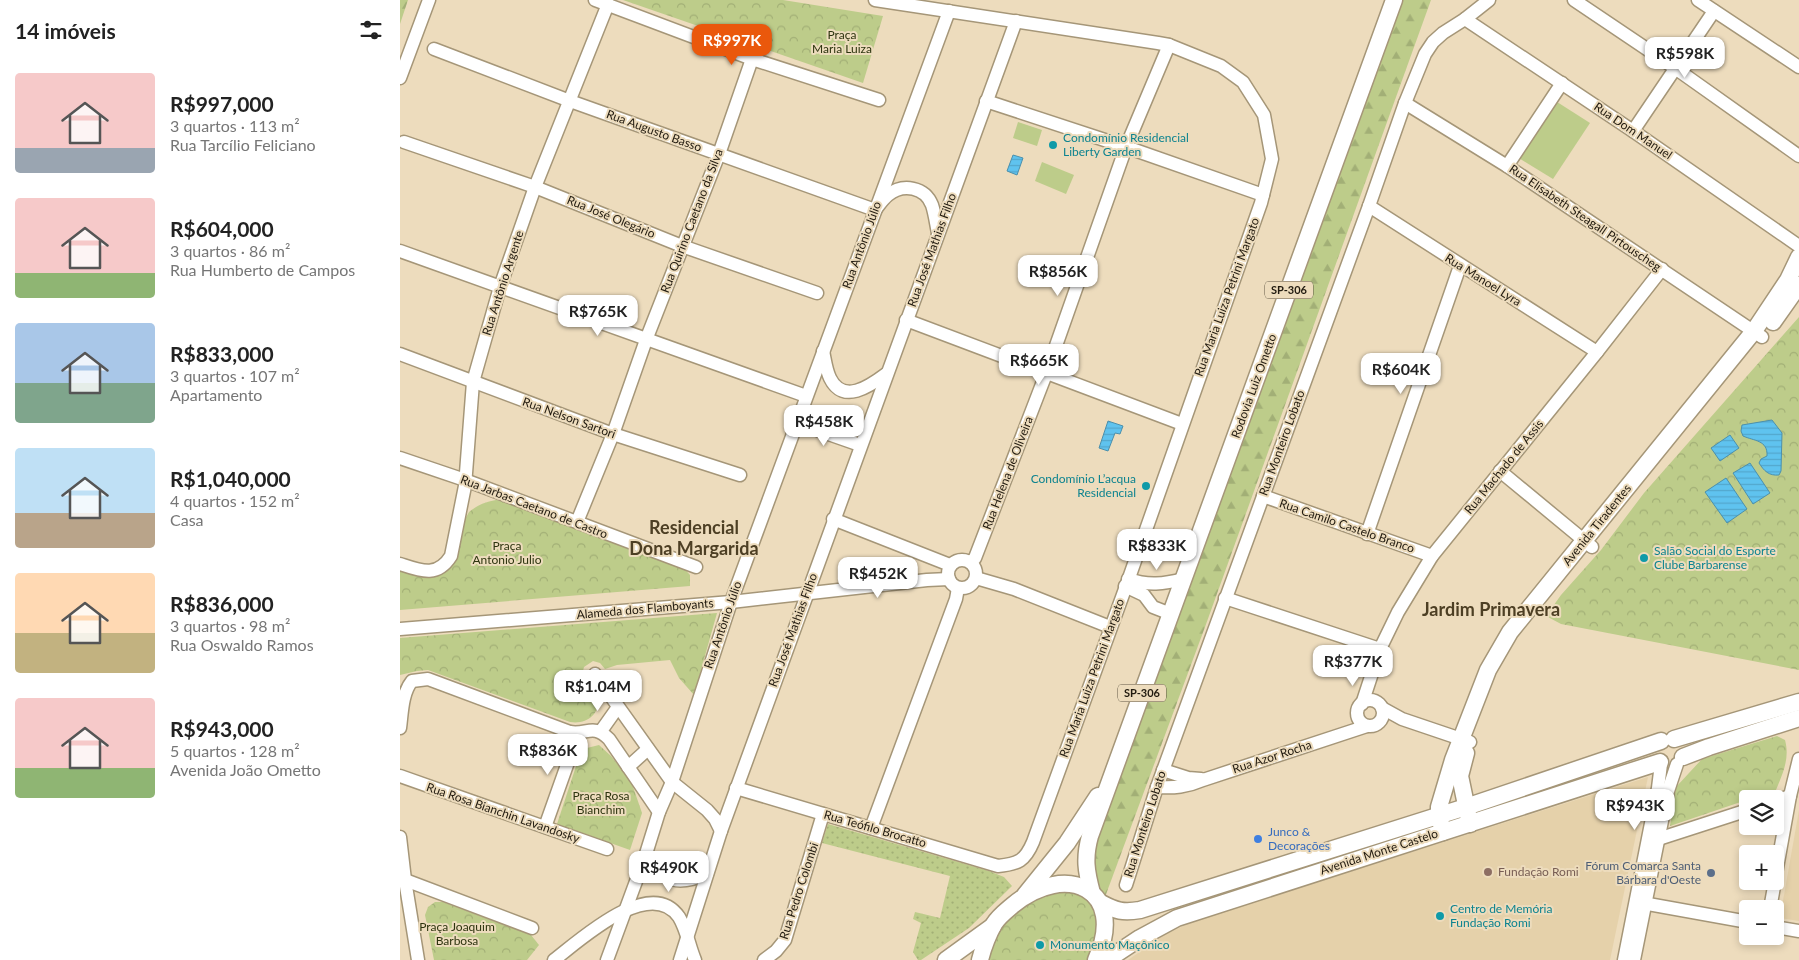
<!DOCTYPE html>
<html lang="pt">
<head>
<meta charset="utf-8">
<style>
  body { margin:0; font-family:Lato,sans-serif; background:#f2f2f2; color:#222; height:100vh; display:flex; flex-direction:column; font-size:19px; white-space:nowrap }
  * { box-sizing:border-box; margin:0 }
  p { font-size:16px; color:#767676 }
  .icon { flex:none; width:28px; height:28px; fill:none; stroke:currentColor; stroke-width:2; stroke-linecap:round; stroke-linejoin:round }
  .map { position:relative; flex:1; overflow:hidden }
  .sheet { display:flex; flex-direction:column; background:#fff; width:400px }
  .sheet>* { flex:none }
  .tools { position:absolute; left:1339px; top:790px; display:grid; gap:10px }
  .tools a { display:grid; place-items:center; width:45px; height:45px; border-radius:5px; background:#fff; box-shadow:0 2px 8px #0003; font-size:25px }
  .price { position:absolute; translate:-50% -42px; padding:0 11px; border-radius:10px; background:#fff; color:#222; font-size:16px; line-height:32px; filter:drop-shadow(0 1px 2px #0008) }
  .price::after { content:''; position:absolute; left:50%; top:30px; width:15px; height:11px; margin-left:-8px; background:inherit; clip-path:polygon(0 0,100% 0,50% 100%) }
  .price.on { background:#ea580c; color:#fff }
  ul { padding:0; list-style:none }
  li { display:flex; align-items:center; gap:15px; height:125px; padding:0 15px }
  li span { display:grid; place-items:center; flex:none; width:140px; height:100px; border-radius:5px; color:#555 }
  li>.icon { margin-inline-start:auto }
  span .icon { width:60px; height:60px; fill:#fffc; stroke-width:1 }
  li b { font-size:21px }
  h2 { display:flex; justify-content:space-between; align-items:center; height:60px; padding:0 15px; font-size:21px }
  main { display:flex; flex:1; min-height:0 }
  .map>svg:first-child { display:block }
</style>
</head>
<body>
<main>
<section class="sheet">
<h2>14 imóveis<svg class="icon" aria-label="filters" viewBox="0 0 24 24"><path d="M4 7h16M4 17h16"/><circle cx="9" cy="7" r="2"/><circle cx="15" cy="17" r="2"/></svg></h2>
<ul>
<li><span style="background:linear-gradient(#f6c9c9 75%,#9aa5b1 0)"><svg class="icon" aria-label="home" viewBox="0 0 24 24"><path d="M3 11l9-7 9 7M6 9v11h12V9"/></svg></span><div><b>R$997,000</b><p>3 quartos · 113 m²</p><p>Rua Tarcílio Feliciano</p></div></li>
<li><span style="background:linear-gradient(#f6c9c9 75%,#8fb573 0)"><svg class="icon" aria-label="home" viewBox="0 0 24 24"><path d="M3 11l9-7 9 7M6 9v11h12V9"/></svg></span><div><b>R$604,000</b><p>3 quartos · 86 m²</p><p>Rua Humberto de Campos</p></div></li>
<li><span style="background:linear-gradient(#a9c7e8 60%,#7fa58c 0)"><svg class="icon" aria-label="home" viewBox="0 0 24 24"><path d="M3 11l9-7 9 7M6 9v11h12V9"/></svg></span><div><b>R$833,000</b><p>3 quartos · 107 m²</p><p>Apartamento</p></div></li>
<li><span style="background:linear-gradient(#bfe0f5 65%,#b9a48a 0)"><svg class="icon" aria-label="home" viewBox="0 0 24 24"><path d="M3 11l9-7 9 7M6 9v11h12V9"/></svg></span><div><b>R$1,040,000</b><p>4 quartos · 152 m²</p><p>Casa</p></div></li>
<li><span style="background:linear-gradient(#ffd9b3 60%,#c2b280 0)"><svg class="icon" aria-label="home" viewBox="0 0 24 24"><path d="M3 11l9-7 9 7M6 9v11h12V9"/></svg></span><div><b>R$836,000</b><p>3 quartos · 98 m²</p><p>Rua Oswaldo Ramos</p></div></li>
<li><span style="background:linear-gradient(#f6c9c9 70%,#8fb573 0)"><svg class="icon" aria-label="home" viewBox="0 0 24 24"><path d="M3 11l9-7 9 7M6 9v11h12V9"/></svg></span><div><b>R$943,000</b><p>5 quartos · 128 m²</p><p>Avenida João Ometto</p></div></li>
</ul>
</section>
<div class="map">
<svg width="1399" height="960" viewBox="0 0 1399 960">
  <defs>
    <pattern id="forest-firs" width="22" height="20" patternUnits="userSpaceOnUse" patternTransform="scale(1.25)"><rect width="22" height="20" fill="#bdcc8a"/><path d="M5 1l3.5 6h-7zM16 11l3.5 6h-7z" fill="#a2af76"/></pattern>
    <pattern id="park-crowns" width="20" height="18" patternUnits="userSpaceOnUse" patternTransform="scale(1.25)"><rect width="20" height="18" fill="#bdcc8a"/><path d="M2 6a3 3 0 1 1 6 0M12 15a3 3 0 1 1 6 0" fill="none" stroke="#a2af76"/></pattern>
    <pattern id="garden-dots" width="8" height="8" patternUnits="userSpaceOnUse" patternTransform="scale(1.25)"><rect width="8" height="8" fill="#bdcc8a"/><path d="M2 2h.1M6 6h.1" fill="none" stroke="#a2af76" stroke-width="1.8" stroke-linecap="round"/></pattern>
    <pattern id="water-rules" width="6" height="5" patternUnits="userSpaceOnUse" patternTransform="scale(1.25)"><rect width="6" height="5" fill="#5fc3ef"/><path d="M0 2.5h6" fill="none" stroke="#52a7cc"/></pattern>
  </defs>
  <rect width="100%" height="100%" fill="#eddcbd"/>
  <g fill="#e5d1aa">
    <polygon points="1248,777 1210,960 728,960 764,935 792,922"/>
    <polygon points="1399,810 1399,921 1380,918"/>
  </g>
  <g fill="#bdcc8a">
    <polygon points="1154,100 1190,123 1153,179 1117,157"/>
    <polygon points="618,122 642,130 637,146 613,138"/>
    <polygon points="642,162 674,175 666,194 635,181"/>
  </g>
  <g fill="url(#forest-firs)">
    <polygon points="0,0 8,0 0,24"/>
    <polygon points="1000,0 1031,0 805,627 705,897 700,892 689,860"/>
  </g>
  <g fill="url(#park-crowns)">
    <polygon points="223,0 383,0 483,16 463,83"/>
    <polygon points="1399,317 1399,670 1161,624 1146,616 1161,595 1201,550 1244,493"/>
    <path d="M96,500L106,501L283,567L290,575V586L0,610V568L33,576L69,512C78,505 85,502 96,500Z"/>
    <path d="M317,613L294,695L279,678L270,660L217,665L205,669L200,663L193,661L184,667C180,679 190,685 198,692C202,712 189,725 170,722L28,670L17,671L0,675V638Z"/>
    <path d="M1377,736L1385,740C1390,758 1383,773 1376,790L1270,826L1276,787L1302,759Z"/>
    <polygon points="199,745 211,756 231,781 242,813 230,850 157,824 180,754 187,748"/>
    <path d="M663,889C669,891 676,893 682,896C708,908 694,940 688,960H583L598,927L625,902Z"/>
    <polygon points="35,902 43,902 131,935 139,945 127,960 34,960 25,915 28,907"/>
  </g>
  <polygon fill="url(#garden-dots)" points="428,824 589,871 604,877 612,886 569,928 521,960 518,960 513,952 521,923 513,919 515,912 540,918 550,876 422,843"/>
  <g fill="url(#water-rules)" stroke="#4c90ac">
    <polygon points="613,155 623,158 617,175 607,171"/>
    <path d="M1372,420L1382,433L1381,471L1379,475C1369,476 1364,471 1359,463L1361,459L1367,456C1368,440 1354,441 1343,436L1341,431L1342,425Z"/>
    <polygon points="708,421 723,426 720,434 715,433 708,451 699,448"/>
    <polygon points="1330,435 1339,448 1320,461 1311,448"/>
    <polygon points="1350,463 1370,493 1353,504 1333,473"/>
    <polygon points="1326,478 1347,509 1327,523 1305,492"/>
  </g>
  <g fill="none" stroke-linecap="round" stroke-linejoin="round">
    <defs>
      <g id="minor">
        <polyline points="195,0 352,59 479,100"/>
        <polyline points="1174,0 1275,68 1399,156"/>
        <polyline points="1298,0 1399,67"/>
        <polyline points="1065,19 1233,131 1399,246"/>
        <path d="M34,49L170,101L475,210C479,205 483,199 488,195C503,183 525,187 532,205C535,214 536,224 538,233"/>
        <polyline points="0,78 29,0"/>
        <polyline points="586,101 726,147 863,195"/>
        <polyline points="1005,103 1107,166 1362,337"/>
        <polyline points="1233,131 1314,11"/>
        <polyline points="4,142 135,187 282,246 417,293"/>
        <polyline points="1107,166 1162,83"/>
        <polyline points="969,206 1197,352"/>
        <polyline points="0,251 406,396"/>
        <polyline points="506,320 782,424"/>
        <path d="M423,351C425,360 426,370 430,378C443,405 470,386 486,374"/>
        <polyline points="0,354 213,434 340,475"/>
        <polyline points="397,423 460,445"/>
        <polyline points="0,458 65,480 296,567"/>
        <polyline points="1100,471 1192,547"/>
        <polyline points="863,496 1032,556"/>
        <polyline points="433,519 550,565"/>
        <polyline points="177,522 213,434 246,340 319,154 352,59"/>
        <polyline points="967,534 1060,266"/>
        <circle cx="562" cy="574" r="14"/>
        <polyline points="571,562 575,558 646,374 726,147 769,45"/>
        <path d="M0,564C21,571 37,578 51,556L65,486L73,382L100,287L135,187L208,4"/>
        <polyline points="576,578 614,589 710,627"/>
        <path d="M728,579C748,586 764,584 784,579"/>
        <polyline points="725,586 744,595 753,607 771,614"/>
        <polyline points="825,598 980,649"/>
        <polyline points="0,629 331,602 527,580 549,579"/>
        <polyline points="195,674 272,782 307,810 315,819 321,831"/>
        <circle cx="970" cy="713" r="13"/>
        <polyline points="962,704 980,649 998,612 1032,556 1197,352 1262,269"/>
        <polyline points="982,708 1002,719 1070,742"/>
        <path d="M0,728C2,713 2,693 12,681L28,679L170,732C187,735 193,723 209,739L259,812"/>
        <polyline points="201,731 218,707"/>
        <polyline points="228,767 248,749"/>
        <polyline points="763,770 788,778 801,779"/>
        <polyline points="0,776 207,849"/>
        <path d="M757,787C774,788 787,787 803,780L967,726"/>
        <path d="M336,788L598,866C618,864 625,861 633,842L729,578L861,203L872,159L864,115L843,82L821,66L769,45L758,43L475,0"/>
        <polyline points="1375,801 1390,796"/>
        <polyline points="145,827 178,734"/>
        <polyline points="471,828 556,599 558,588"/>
        <polyline points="0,837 5,880 18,960"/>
        <polyline points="1252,841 1348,810"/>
        <path d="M245,857C264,882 278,886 307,874"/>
        <polyline points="0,878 132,928"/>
        <polyline points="1375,879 1390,796 1399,759"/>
        <polyline points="726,885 757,787 969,206 1005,103 1025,54 1033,42 1043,33 1065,19 1089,0"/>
        <polyline points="1237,902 1348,922"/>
        <polyline points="1370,909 1375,881"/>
        <polyline points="1375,927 1399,931"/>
        <path d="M154,960C179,941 250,875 279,917C287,930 289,946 295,960"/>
        <polyline points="207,960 245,857 259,812 272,782 331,602 549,11"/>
        <polyline points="280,960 321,831 616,21"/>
        <polyline points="364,960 376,951 385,940 423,814"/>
        <polyline points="1224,960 1258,788 1261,764"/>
        <polyline points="1234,960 1268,791 1277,764"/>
      </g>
      <g id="major">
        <polyline points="1373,322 1399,285"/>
        <polyline points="1274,739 1399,702"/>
        <polyline points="1066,753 1060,776 1070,824"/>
        <polyline points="1283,757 1309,747 1399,718"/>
        <polyline points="1043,832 1039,816 1039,807 1053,760 1088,670 1110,632 1354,331 1388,280 1399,257"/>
        <path d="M692,893C686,871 684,858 690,836L994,0"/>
        <polyline points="625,895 667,843 698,796"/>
        <path d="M701,903C716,911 723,913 740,910L1066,807L1261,741"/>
        <polyline points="546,960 593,926"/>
        <path d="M580,960C583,948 588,935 594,924C599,916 606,911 613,905C666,861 728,889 696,960"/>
        <polyline points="707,960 740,938 777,918 1260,762"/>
      </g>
    </defs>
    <use href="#minor" stroke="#a59678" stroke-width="15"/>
    <use href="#major" stroke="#a59678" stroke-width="19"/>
    <use href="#minor" stroke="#fff" stroke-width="12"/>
    <use href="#major" stroke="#fff" stroke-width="16"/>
  </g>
  <g fill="#0f9aa8" stroke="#eddcbd" stroke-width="2">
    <circle cx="653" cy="145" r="5"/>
    <circle cx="746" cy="486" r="5"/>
    <circle cx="1244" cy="558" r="5"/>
    <circle cx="1040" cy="916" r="5"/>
    <circle cx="640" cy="945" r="5"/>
  </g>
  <circle fill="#3f7fe0" stroke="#eddcbd" stroke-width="2" cx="858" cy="839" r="5"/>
  <circle fill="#8d6e63" stroke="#eddcbd" stroke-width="2" cx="1088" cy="872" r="5"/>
  <circle fill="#5c6f8a" stroke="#eddcbd" stroke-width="2" cx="1311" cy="873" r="5"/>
  <g text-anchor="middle" stroke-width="4" stroke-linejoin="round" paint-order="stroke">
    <g fill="#eddcbd" stroke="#5e5443" stroke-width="1">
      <rect x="865" y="281.5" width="48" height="17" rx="4"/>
      <rect x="718" y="684.5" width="48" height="17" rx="4"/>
    </g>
    <g font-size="11" font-weight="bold" fill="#211a0f">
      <text x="889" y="294">SP-306</text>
      <text x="742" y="697">SP-306</text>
    </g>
    <g font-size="12" fill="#2d340f" stroke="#eddcbd">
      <text x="442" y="39">Praça<tspan x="442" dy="14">Maria Luiza</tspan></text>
      <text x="107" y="550">Praça<tspan x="107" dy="14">Antonio Julio</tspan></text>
      <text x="201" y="800">Praça Rosa<tspan x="201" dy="14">Bianchim</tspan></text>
      <text x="57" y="931">Praça Joaquim<tspan x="57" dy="14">Barbosa</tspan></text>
    </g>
    <g font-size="12" fill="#211a0f" stroke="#eddcbd">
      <text transform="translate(254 131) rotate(20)" y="4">Rua Augusto Basso</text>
      <text transform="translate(1233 131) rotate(34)" y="4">Rua Dom Manuel</text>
      <text transform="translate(211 217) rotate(22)" y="4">Rua José Olegário</text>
      <text transform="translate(1185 218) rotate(34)" y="4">Rua Elisabeth Steagall Pirtouscheg</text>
      <text transform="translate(292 221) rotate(-69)" y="4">Rua Quirino Caetano da Silva</text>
      <text transform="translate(462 245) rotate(-70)" y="4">Rua Antônio Júlio</text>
      <text transform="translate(532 250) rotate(-70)" y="4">Rua José Mathias Filho</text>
      <text transform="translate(1083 280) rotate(32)" y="4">Rua Manoel Lyra</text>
      <text transform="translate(103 283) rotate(-72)" y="4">Rua Antônio Argente</text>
      <text transform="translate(827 297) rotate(-70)" y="4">Rua Maria Luiza Petrini Margato</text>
      <text transform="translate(854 386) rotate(-70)" y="4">Rodovia Luiz Ometto</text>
      <text transform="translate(169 418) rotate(20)" y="4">Rua Nelson Sartori</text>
      <text transform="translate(882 443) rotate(-70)" y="4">Rua Monteiro Lobato</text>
      <text transform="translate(1104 467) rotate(-51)" y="4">Rua Machado de Assis</text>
      <text transform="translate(608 473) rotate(-69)" y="4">Rua Helena de Oliveira</text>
      <text transform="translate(134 507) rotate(21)" y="4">Rua Jarbas Caetano de Castro</text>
      <text transform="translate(1197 525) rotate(-51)" y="4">Avenida Tiradentes</text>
      <text transform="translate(947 526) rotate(19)" y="4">Rua Camilo Castelo Branco</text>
      <text transform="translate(245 609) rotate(-5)" y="4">Alameda dos Flamboyants</text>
      <text transform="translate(323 625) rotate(-71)" y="4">Rua Antônio Júlio</text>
      <text transform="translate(393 630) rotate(-70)" y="4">Rua José Mathias Filho</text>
      <text transform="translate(692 678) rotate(-70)" y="4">Rua Maria Luiza Petrini Margato</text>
      <text transform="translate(872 757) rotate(-18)" y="4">Rua Azor Rocha</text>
      <text transform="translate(103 813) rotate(19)" y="4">Rua Rosa Bianchin Lavandosky</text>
      <text transform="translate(745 824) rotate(-72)" y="4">Rua Monteiro Lobato</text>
      <text transform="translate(475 829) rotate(16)" y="4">Rua Teófilo Brocatto</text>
      <text transform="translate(979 852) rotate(-18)" y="4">Avenida Monte Castelo</text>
      <text transform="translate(399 891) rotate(-72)" y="4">Rua Pedro Colombi</text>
    </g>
    <g font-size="12" fill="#0d838f" stroke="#eddcbd" text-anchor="start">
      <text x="663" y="142">Condomínio Residencial<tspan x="663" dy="14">Liberty Garden</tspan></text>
      <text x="736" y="483" text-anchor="end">Condomínio L’acqua<tspan x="736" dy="14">Residencial</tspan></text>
      <text x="1254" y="555">Salão Social do Esporte<tspan x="1254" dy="14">Clube Barbarense</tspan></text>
      <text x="1050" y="913">Centro de Memória<tspan x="1050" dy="14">Fundação Romi</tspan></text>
      <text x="650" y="949">Monumento Maçônico</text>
    </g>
    <g font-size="12" fill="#366cbe" stroke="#eddcbd" text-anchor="start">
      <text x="868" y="836">Junco &amp;<tspan x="868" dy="14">Decorações</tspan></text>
    </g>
    <g font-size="12" fill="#4e5e75" stroke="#eddcbd" text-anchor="end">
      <text x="1301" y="870">Fórum Comarca Santa<tspan x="1301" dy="14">Bárbara d'Oeste</tspan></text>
    </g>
    <g font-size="12" fill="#785e54" stroke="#eddcbd" text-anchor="start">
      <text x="1098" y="876">Fundação Romi</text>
    </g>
    <g font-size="18" font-weight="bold" fill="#4d3f24" stroke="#eddcbd">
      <text x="294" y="534">Residencial<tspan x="294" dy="21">Dona Margarida</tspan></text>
      <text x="1091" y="616">Jardim Primavera</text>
    </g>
  </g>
</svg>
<div class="tools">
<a><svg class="icon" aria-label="layers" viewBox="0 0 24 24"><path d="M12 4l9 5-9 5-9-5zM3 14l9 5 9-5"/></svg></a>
<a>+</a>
<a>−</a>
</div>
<b class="price on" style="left:332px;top:66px">R$997K</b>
<b class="price" style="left:1285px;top:79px">R$598K</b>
<b class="price" style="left:658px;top:297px">R$856K</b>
<b class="price" style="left:198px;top:337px">R$765K</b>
<b class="price" style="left:639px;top:386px">R$665K</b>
<b class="price" style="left:1001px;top:395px">R$604K</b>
<b class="price" style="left:424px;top:447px">R$458K</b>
<b class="price" style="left:757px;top:571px">R$833K</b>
<b class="price" style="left:478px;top:599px">R$452K</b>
<b class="price" style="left:953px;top:687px">R$377K</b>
<b class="price" style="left:198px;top:712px">R$1.04M</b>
<b class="price" style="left:148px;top:776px">R$836K</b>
<b class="price" style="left:1235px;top:831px">R$943K</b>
<b class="price" style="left:269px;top:893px">R$490K</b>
</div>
</main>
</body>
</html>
